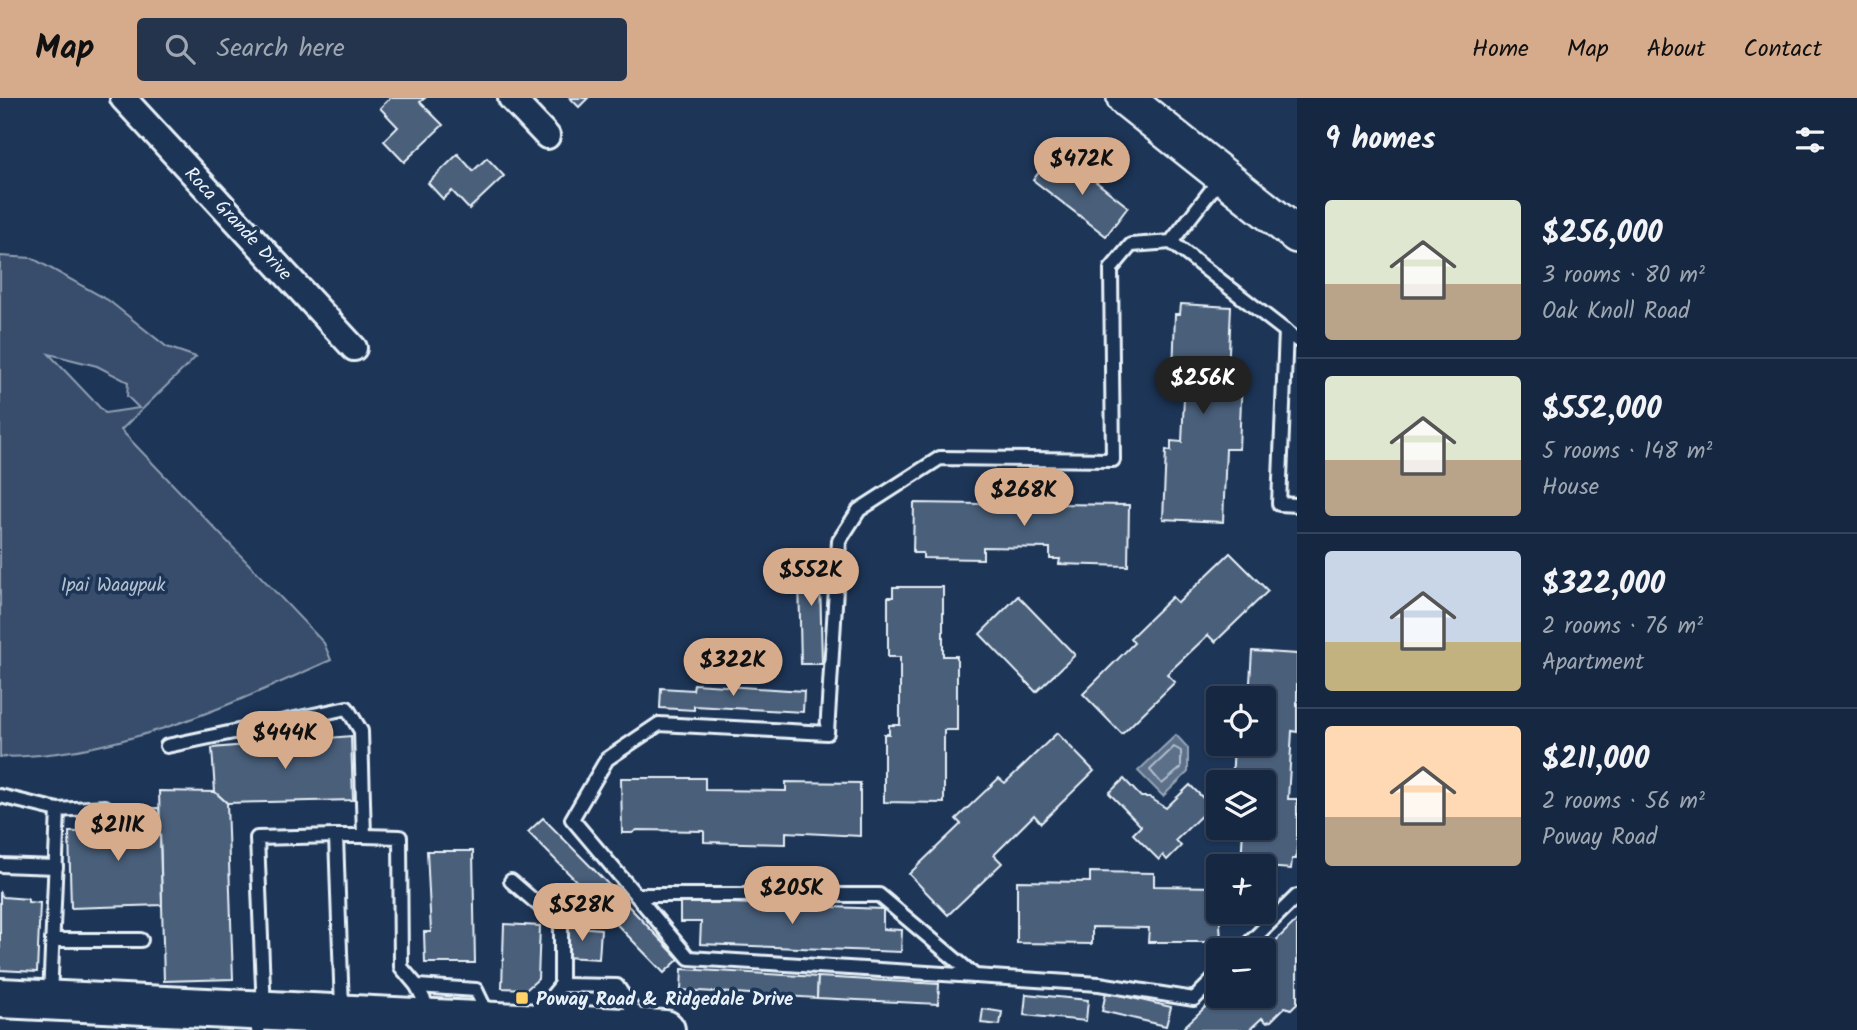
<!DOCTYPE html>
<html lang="en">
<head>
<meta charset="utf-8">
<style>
  body { margin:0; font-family:Kalam,sans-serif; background:#23344c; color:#f1f3f6; height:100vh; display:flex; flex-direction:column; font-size:26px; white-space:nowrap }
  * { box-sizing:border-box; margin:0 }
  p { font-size:23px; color:#9ea6b1 }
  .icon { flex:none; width:38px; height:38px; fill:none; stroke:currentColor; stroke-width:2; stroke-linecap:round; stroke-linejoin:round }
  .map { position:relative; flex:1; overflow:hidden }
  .sheet { display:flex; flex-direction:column; background:#162841; width:560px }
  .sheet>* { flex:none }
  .buttons { position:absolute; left:1206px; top:588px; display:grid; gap:14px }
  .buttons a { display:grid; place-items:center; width:70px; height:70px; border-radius:7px; background:#162841; box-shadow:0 2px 5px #0004,0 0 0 2px #35445a; font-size:35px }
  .price { position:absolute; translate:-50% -60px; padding:0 16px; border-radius:24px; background:#d6ab8b; color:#111; font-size:23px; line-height:46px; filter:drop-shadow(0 2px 4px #0008) }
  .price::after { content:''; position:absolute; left:50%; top:42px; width:21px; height:16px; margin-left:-10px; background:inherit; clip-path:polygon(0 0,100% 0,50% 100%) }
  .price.current { background:#222; color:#fff }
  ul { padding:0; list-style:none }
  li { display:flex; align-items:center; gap:21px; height:175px; padding:0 28px }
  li+li { border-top:2px solid #35445a }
  li span { display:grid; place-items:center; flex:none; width:196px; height:140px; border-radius:7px; color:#555 }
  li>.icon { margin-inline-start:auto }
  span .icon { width:84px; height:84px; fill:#fffc; stroke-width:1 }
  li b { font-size:30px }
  h2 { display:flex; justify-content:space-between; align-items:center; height:84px; padding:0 28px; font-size:30px }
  header { display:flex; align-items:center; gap:42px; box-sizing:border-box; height:98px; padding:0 35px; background:#d6ab8b; color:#111 }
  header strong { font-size:33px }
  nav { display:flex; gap:38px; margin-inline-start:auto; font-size:24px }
  .search { width:490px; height:63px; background:#23344c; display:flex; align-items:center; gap:18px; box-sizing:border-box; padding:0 24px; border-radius:7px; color:#9ea6b1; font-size:26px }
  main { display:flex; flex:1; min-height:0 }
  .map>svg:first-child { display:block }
</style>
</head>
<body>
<header>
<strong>Map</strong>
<div class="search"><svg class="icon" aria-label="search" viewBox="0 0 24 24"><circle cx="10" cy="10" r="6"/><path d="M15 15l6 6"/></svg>Search here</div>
<nav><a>Home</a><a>Map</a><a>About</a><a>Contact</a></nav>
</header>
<main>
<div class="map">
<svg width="1297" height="932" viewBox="0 0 1297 932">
  <rect width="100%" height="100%" fill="#1d3557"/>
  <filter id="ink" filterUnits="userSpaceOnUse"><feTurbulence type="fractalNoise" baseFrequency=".0143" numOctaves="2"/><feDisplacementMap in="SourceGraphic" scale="14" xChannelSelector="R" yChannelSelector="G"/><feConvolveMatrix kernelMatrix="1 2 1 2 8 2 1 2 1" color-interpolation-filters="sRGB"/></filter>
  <g filter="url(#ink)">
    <path fill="#374d6c" stroke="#909fb2" stroke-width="2" fill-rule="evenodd" d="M0,158L32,160L108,202L167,249L196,259L121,332L324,545L331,562C225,609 118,659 0,659ZM49,256L97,268L128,284L127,298L139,310L105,315Z"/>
    <polygon fill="#5d7089" stroke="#95a4b5" stroke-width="2" points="1176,637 1188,650 1188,674 1163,698 1138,673"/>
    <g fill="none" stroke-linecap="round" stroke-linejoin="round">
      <polygon stroke="#b0bdcc" stroke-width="2" points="1174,649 1181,653 1181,670 1162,686 1150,672"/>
    </g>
    <g fill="#495e7a" stroke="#e8f1f8" stroke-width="2">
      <polygon points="390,0 425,0 420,4 443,27 404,64 384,43 398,29 380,10"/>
      <polygon points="570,0 588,0 579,9"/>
      <polygon points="458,56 473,73 487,60 504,78 469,111 452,93 443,101 428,85"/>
      <polygon points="1050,60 1080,84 1086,76 1128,109 1106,138 1033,82"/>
      <polygon points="1181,206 1231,209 1228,277 1242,278 1239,351 1226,351 1223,424 1163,421 1166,352 1171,353 1171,343 1182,344 1185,277 1173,276 1175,216 1180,216"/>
      <polygon points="983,392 1056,394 1056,406 1129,407 1128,468 1059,466 1060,461 1050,461 1050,450 983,449 983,461 923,460 923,455 913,455 914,405 982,406"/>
      <polygon points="804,454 824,454 825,481 820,481 822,566 801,566 799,481 804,480"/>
      <polygon points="1230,455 1268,493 1215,544 1208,537 1167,576 1175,584 1122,636 1083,596 1134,545 1130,540 1172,499 1178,505"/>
      <polygon points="893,489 943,489 943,558 957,558 957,632 944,632 944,705 884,704 884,636 889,636 889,627 900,627 900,559 888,559 888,499 893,499"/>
      <polygon points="1018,498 1075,557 1036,594 980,536"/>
      <polygon points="1252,553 1297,556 1297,634 1292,633 1288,701 1297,701 1297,748 1296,761 1292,761 1291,771 1241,767 1243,730 1264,730 1264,684 1232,684 1234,646 1264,646 1264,600 1249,600"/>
      <polygon points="694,586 804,593 803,614 694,608 694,612 660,610 661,590 693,592"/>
      <polygon points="1057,635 1094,673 1041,725 1034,717 994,757 1002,765 948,817 909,776 961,726 956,721 999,680 1005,685"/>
      <polygon points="351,638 353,702 227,705 215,694 212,650"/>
      <polygon points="621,680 705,680 705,692 786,693 786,684 860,685 860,738 786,734 786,746 704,744 704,733 637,732 632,735 622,735"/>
      <polygon points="1124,681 1141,699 1149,699 1166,710 1190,687 1211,708 1176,742 1181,748 1167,762 1163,757 1159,762 1133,736 1141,728 1109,695"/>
      <polygon points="159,693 215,694 227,705 233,881 164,883"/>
      <polygon points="159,710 162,807 71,810 69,734 116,733 115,711"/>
      <polygon points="543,720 609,787 595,802 528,734"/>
      <polygon points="427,753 473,753 475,865 425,865 424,834 431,834"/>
      <polygon points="1090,774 1154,775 1154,788 1218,789 1221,844 1148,844 1149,830 1092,829 1092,846 1017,845 1017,783 1090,784"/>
      <polygon points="613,792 679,861 664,875 598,807"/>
      <polygon points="0,795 3,799 28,801 28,804 40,805 37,874 0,872"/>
      <polygon points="680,803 883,811 883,831 902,832 901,854 700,846 701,824 680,824"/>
      <polygon points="1297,822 1297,905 1291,911 1285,909 1271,923 1266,924 1262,920 1249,932 1187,932 1184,929 1218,897 1264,898 1264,854"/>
      <polygon points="504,826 540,828 538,881 527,891 502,890"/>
      <polygon points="565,828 601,831 599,861 564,859"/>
      <polygon points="682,871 818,879 817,900 681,892"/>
      <polygon points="818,879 939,886 938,906 817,900"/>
      <polygon points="1106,894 1171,909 1166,928 1102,913"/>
      <polygon points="1026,896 1088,902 1086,923 1024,917"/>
      <polygon points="983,911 1002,914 1000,927 981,925"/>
    </g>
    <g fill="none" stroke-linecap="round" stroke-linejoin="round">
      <defs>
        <g id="lane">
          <polyline points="1171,144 1297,242"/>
          <polyline points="1286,233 1279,406 1297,407"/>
          <polyline points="167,648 347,610 361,633 364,738 336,738"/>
          <polyline points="0,698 58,712"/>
          <polyline points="364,738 400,739 401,869 417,888 430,914"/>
          <polyline points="0,767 56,769"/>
          <polyline points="511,783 561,826 561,887"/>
          <polyline points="636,797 689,860 975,878"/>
          <polyline points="52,842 141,842"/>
          <polyline points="1242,852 1297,798"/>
          <polyline points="1218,877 1194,901 1099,886 975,878 879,797 636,797 572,721 607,661 659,626 827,635 839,443 859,412 940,360 1113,362 1111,171 1131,147 1171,144 1220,81"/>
          <polyline points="417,888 476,892 488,917"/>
          <polyline points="50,899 58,712 105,709"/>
          <polyline points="534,920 561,887 617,888 642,925"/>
          <polyline points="258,932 264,914 257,740 336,738 342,911"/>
        </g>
        <g id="street">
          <polyline points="123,0 354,250"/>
          <polyline points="511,0 547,38"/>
        </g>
        <polyline id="secondary" points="1125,0 1297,137"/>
        <polyline id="primary" points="0,900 665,932"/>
      </defs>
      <use href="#lane" stroke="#e8f1f8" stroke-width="18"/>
      <use href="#street" stroke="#e8f1f8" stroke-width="30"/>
      <use href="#secondary" stroke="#e8f1f8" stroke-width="40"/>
      <use href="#primary" stroke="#e8f1f8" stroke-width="44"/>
      <use href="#lane" stroke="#1d3557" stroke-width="12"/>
      <use href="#street" stroke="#1d3557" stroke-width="24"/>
      <use href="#secondary" stroke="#1d3557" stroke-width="35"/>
      <use href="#primary" stroke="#1d3557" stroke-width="38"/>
    </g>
  </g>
  <rect fill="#ffd166" stroke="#1d3557" stroke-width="2.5" x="515" y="893" width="14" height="14" rx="3.5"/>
  <g text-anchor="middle" stroke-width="7" stroke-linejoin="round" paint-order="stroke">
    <g font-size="19" fill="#e8f1f8" stroke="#1d3557">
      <text transform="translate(239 125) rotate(47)" y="7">Roca Grande Drive</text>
    </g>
    <g font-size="19" fill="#b3c0ce" stroke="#1d3557">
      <text x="113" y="493">Ipai Waaypuk</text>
    </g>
    <g font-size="19" font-weight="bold" fill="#e8f1f8" stroke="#1d3557" text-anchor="start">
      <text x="536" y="907">Poway Road &amp; Ridgedale Drive</text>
    </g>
  </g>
</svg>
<div class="buttons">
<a><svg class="icon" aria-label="locate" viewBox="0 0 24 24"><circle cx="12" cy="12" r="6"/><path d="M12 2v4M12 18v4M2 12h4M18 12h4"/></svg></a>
<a><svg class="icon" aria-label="layers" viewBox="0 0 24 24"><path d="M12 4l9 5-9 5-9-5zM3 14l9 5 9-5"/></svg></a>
<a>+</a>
<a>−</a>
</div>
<b class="price" style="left:1082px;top:99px">$472K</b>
<b class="price current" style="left:1203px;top:318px">$256K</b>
<b class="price" style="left:1024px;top:430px">$268K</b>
<b class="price" style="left:811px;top:510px">$552K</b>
<b class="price" style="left:733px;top:600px">$322K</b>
<b class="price" style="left:285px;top:673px">$444K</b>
<b class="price" style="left:118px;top:765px">$211K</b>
<b class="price" style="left:792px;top:828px">$205K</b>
<b class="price" style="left:582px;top:845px">$528K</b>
</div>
<section class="sheet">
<h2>9 homes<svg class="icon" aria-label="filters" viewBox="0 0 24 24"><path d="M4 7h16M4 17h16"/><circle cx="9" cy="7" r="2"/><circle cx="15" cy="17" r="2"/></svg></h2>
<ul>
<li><span style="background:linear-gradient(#dfe7d0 60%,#b9a48a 0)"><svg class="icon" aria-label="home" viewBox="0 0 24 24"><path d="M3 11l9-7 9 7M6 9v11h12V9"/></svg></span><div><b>$256,000</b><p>3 rooms · 80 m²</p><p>Oak Knoll Road</p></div></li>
<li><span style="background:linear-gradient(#dfe7d0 60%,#b9a48a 0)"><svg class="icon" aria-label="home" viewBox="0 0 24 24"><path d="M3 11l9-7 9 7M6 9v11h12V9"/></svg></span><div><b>$552,000</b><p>5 rooms · 148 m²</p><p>House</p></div></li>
<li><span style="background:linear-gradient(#c9d6e8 65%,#c2b280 0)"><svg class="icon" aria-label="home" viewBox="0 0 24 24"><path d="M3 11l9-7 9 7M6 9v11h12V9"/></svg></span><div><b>$322,000</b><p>2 rooms · 76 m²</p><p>Apartment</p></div></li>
<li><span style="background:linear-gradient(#ffd9b3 65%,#b9a48a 0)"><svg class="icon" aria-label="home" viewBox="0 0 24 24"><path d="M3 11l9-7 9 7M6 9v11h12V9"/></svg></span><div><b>$211,000</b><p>2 rooms · 56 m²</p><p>Poway Road</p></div></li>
</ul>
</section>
</main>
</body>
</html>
